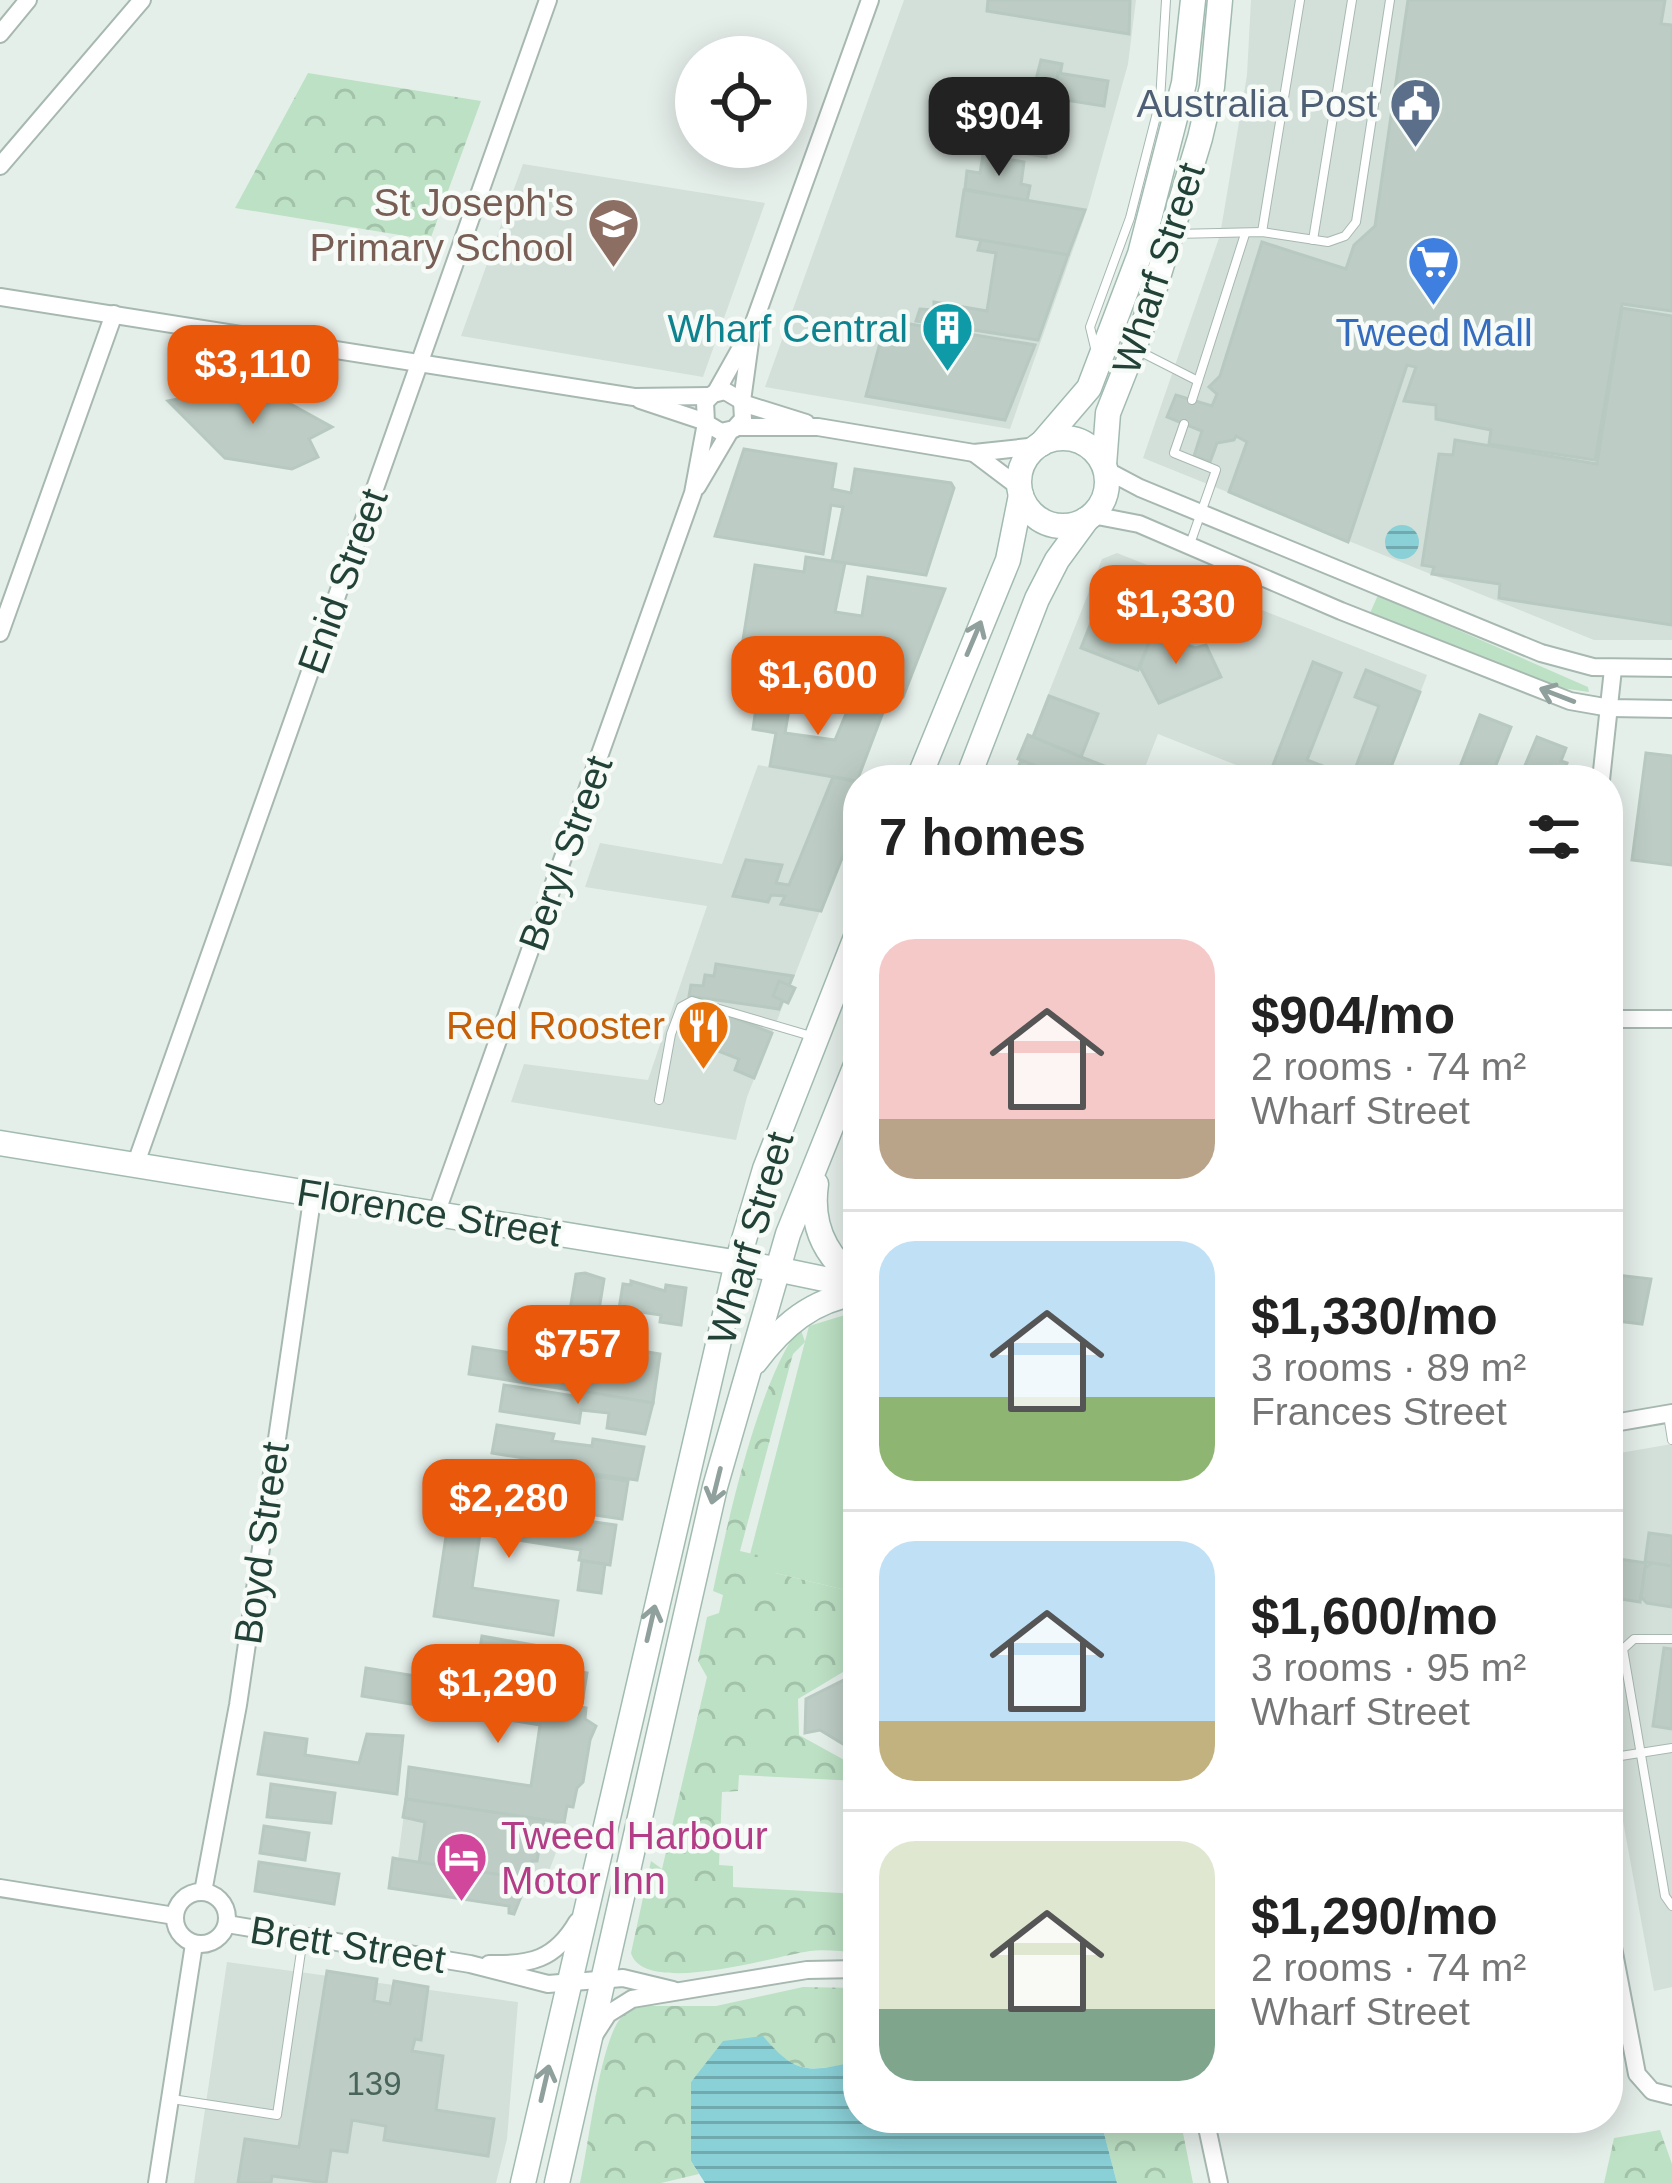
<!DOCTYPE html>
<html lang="en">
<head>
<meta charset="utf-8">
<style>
  body { margin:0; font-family:Helvetica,sans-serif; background:#f6f6f6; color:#222; height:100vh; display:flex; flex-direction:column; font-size:45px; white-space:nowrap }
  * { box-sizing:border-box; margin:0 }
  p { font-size:39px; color:#767676 }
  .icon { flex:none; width:66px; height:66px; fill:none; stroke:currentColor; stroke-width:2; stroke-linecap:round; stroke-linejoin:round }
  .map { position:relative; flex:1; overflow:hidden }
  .panel { position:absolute; left:843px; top:765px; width:780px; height:1368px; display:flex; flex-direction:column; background:#fff; border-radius:48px; box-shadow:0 6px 30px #0003 }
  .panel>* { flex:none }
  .tools { position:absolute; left:675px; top:36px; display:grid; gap:24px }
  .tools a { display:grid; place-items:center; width:132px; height:132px; border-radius:50%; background:#fff; box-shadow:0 6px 30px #0003; font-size:60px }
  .price { position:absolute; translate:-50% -102px; padding:0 27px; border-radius:24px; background:#ea580c; color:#fff; font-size:39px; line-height:78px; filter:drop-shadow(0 3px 6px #0008) }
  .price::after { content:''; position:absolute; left:50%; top:72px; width:36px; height:27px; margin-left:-18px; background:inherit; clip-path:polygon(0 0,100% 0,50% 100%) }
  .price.on { background:#222; color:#fff }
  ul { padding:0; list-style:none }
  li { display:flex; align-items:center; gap:36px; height:300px; padding:0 36px }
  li+li { border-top:3px solid #e0e0e0 }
  li span { display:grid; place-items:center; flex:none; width:336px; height:240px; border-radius:36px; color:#555 }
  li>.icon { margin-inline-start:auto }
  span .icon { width:144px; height:144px; fill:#fffc; stroke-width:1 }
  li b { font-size:51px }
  h2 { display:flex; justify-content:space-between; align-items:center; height:144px; padding:0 36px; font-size:51px }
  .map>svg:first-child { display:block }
</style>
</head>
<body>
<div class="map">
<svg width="1672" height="2183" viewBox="0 0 1672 2183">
  <defs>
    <pattern id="park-crowns" width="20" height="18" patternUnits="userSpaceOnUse" patternTransform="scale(3)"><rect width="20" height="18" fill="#bde1c4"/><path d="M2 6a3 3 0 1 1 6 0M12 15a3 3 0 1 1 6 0" fill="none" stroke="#a2c2a9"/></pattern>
    <pattern id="water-rules" width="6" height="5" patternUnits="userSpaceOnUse" patternTransform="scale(3)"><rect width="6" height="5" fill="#8ad0d7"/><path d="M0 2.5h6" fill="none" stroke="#70aaaf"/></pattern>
  </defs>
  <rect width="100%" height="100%" fill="#e5efea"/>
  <g fill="#d3dfd9">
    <polygon points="904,0 1136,0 1128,64 1088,207 1010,429 765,387"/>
    <polygon points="1251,0 1672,0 1672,640 1594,640 1143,458 1220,235 1247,75"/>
    <polygon points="523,164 765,203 703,377 461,336"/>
    <polygon points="1117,553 1427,675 1387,780 1274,780 1158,734 1140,780 1014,780 1102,559"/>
    <polygon points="758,765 858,781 858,814 747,1097 736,1140 511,1102 524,1064 648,1080 707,906 585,887 600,843 722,864"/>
    <polygon points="1672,1444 1672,1987 1654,1991 1608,1739 1608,1455"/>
    <polygon points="406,1799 567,1823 545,1882 398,1859"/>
    <polygon points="227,1962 518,2002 507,2139 496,2183 194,2183"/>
  </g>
  <g fill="#bde1c4">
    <polygon points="1378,595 1588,687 1589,692 1561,688 1370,613"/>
    <polygon points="845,1315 858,1317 858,1593 747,1566 809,1326"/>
  </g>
  <g fill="url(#park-crowns)">
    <polygon points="308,73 481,101 430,240 235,208"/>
    <path d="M800,1327L805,1342L793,1354L740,1551L775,1559V1573L858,1593V1663L798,1699L799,1735L857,1767V1781L739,1775L738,1791L722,1792L719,1865L733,1866V1887L858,1894V1952C842,1952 826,1949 810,1951C775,1956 644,1997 631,1953L651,1861L662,1869L707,1677L698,1661L707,1617L719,1613L723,1595L713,1591C728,1520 758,1382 800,1327Z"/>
    <path d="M803,1987L858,1988V2062C809,2071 797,2076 763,2037L723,2042L691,2082V2161L699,2174L661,2183H580C589,2142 598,2060 616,2025C621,2016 627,2011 637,2006H716Z"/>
    <polygon points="1100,2118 1180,2118 1193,2183 1117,2183"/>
    <polygon points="1660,2130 1672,2164 1672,2183 1604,2183 1614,2138"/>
  </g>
  <g fill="url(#water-rules)">
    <circle cx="1402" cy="542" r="17"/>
    <path d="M763,2036C797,2076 809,2072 858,2061V2118H1100L1117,2183H705L691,2161V2082L723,2041Z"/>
  </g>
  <g fill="#bdcdc5" stroke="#b7c9c0" stroke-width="3">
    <polygon points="988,0 1130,0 1129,34 987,11"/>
    <polygon points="1408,0 1665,0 1661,24 1672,25 1672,311 1622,304 1595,460 1489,444 1491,430 1436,419 1436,405 1404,401 1416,367 1407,365 1348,542 1229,492 1247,442 1236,436 1234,440 1217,443 1210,462 1194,456 1202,431 1167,417 1176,395 1212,406 1217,394 1209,387 1220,376 1262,242 1346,269 1354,245 1375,226"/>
    <polygon points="1041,60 1062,64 1052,118 1027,114"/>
    <polygon points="1058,73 1108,81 1104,106 1053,98"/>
    <polygon points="993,108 1052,118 1046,157 979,145"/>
    <polygon points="983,155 1024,162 1021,184 1030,186 1027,201 965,189 967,171 980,173"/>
    <polygon points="964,190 1085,210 1068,255 957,236"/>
    <polygon points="981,240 1068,255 1038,340 916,321 920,309 934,310 934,302 987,311 996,253 978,250"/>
    <polygon points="1622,308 1672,316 1672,625 1499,598 1500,584 1432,574 1434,567 1422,565 1439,454 1453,455 1455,440 1597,464"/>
    <polygon points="886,320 1035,345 1005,420 866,396"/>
    <polygon points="232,388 274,395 332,427 309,439 318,457 292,469 225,458 168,401"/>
    <polygon points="744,449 836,464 832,489 851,493 855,469 951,483 954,488 926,575 832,561 843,507 831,505 823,554 715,536"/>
    <polygon points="806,557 845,563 835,612 862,616 868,577 945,589 903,697 849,688 851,677 826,673 825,684 738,671 755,565 804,572"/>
    <polygon points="1096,610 1153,632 1138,670 1081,648"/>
    <polygon points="1153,632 1195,648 1206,645 1221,677 1159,703 1140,667"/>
    <polygon points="1313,662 1341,673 1307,760 1352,777 1379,706 1355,697 1366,670 1420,692 1386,780 1268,778"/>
    <polygon points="759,687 792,692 785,733 835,740 851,702 885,707 857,781 770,766 776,733 753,729"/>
    <polygon points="1049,696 1098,714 1081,757 1033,737"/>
    <polygon points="1480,715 1511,727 1490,780 1455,780"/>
    <polygon points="1028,735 1081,757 1136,778 1070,780 1018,759"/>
    <polygon points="1537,737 1566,748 1561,761 1567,763 1562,780 1524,780 1521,775"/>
    <polygon points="1646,753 1672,756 1672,865 1632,860"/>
    <polygon points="1021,760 1070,780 1013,780"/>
    <polygon points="833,777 858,782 858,818 821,911 781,904 785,896 771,895 768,902 733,896 746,860 782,865 776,883 789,885"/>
    <polygon points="716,964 793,976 779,1009 689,996 691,985 703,986 705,975 714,976"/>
    <polygon points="779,981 795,988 788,1003 773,996"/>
    <polygon points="709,1008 772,1033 754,1078 735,1070 739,1059 695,1042 698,1034 690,1030 698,1009 707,1013"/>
    <polygon points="585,1273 604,1279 598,1316 606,1317 604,1329 560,1322 562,1309 570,1310 576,1274"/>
    <polygon points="1608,1274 1651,1279 1642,1324 1608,1320"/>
    <polygon points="631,1281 665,1291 666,1285 686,1288 681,1325 660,1322 661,1315 619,1309 623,1284 631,1285"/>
    <polygon points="473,1347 625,1371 629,1349 660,1354 653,1403 469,1374"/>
    <polygon points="504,1385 580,1397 581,1391 653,1403 645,1434 607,1428 609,1413 581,1410 579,1423 500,1411"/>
    <polygon points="497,1425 554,1434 552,1441 592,1446 593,1439 644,1447 637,1480 547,1467 548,1462 492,1453"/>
    <polygon points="593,1476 628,1481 622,1519 588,1514 590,1501 554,1495 556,1478 592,1484"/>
    <polygon points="452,1496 588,1517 587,1521 616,1525 610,1565 579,1560 581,1550 480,1534 472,1588 558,1601 553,1635 434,1616"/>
    <polygon points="1649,1533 1672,1536 1672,1566 1645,1562"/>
    <polygon points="1612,1558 1646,1563 1640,1602 1608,1597 1608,1561"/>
    <polygon points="582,1561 605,1564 601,1593 578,1590"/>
    <polygon points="1652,1563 1672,1566 1672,1607 1647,1603 1641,1597 1645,1568"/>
    <polygon points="482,1636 539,1646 538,1651 561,1654 559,1668 587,1673 582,1703 474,1685"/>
    <polygon points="1664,1648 1672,1649 1672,1729 1653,1726"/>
    <polygon points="366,1668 582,1703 581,1707 586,1708 585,1719 596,1726 590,1740 583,1782 577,1788 573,1807 567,1806 564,1823 406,1799 409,1767 531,1786 540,1725 362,1696"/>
    <polygon points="858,1673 858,1753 820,1730 805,1733 806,1699"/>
    <polygon points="265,1733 307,1739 305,1755 359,1763 367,1734 403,1736 397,1794 258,1774"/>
    <polygon points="271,1784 335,1793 331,1823 267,1817"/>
    <polygon points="406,1799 544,1820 537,1861 532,1861 528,1879 419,1863 425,1822 403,1817"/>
    <polygon points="264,1826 309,1833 305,1860 260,1853"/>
    <polygon points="393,1858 398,1859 528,1879 514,1914 509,1913 509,1906 389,1888"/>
    <polygon points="259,1862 339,1874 334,1904 255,1891"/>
    <polygon points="327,1971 377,1979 374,2001 390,2004 394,1981 428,1987 421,2040 415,2039 412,2051 443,2056 436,2110 494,2119 488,2156 384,2140 386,2126 352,2120 347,2152 331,2150 326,2183 272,2176 271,2183 238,2183 245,2139 299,2147"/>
  </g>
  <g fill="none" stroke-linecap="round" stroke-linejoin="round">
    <defs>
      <g id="lane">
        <polyline points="1262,232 1300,0"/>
        <polyline points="1175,234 1262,232 1328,242 1345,236 1356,222 1390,0"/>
        <polyline points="1313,240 1352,0"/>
        <polyline points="1135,349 1198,381"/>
        <polyline points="1096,352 1090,327 1130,218 1160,101 1166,0"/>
        <polyline points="1192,400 1245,234"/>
        <polyline points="1184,424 1174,453 1216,470 1190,544"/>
        <polyline points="659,1100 671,1034 681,1007 692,1001 811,1036"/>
        <polyline points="1668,1415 1672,1440"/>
        <polyline points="1672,1639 1634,1639 1623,1649 1665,1896 1672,1906"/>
        <polyline points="1608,1758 1672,1748"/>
        <polyline points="1608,2028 1626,2030"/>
        <polyline points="172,2099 277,2115 303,1938"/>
      </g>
      <g id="street">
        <polyline points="0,34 28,0"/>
        <polyline points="0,166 142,0"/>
        <polyline points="0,297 634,397 710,396"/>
        <polyline points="716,392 752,328 870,0"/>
        <polyline points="640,400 706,422"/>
        <polyline points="742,401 751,335"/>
        <polyline points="742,403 806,423"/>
        <polyline points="738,427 818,427 974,453 1038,446"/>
        <polyline points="974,453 1019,487"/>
        <polyline points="1106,470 1140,488 1541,653 1593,667 1672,668"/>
        <polyline points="697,487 730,431"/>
        <polyline points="1092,515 1139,524 1341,611 1570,701 1610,708 1672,709"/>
        <polyline points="0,633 114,314"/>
        <polyline points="1601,780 1613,669"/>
        <polyline points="1608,1019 1672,1019"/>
        <polyline points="136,1163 548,0"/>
        <polyline points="436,1214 693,493 706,423 705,402 713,394 725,391 742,401 743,419 734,429 721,432 706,423"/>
        <polyline points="1608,1424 1672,1413"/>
        <polyline points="0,1888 175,1916"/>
        <circle cx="201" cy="1918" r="26"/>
        <polyline points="203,1892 238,1705 313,1193"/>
        <polyline points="1608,1921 1637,2074 1652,2091 1672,2096"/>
        <polyline points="227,1924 470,1964 548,1984 623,1978 673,1990"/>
        <path d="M489,1964C530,1965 555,1960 577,1922"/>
        <polyline points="595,2034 608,2014 632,1999 807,1970 858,1969"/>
        <polyline points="1205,2118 1219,2183"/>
        <polyline points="157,2183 194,1944"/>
      </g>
      <g id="secondary">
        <circle cx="1063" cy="482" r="44"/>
        <polyline points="1041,444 1089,388 1140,254 1184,83 1193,0"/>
        <polyline points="1104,465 1108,413 1146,317 1200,138 1212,87 1220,0"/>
        <polyline points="918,780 1008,560 1021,495"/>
        <polyline points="967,780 1037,599 1057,560 1087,519"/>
        <polyline points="0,1143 776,1269 858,1286"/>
        <path d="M816,1184C810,1225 825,1257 858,1281"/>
        <path d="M755,1362C783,1325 812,1300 858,1293"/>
        <polyline points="523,2183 737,1263 765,1169 858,932"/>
        <polyline points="557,2183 715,1487 788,1234 858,1060"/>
      </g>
    </defs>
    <use href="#lane" stroke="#a7b8b1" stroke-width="10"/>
    <use href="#street" stroke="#a7b8b1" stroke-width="20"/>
    <use href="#secondary" stroke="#a2bbb1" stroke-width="27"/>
    <use href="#lane" stroke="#fff" stroke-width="8"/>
    <use href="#street" stroke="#fff" stroke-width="16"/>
    <use href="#secondary" stroke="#fff" stroke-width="24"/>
  </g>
  <defs><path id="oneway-shaft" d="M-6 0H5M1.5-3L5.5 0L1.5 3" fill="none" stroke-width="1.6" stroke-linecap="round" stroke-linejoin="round" transform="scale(3)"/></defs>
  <g stroke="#90a09c">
    <use href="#oneway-shaft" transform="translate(974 638) rotate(-67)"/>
    <use href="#oneway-shaft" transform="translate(1557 695) rotate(-159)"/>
    <use href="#oneway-shaft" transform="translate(716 1486) rotate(104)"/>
    <use href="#oneway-shaft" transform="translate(651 1623) rotate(-77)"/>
    <use href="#oneway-shaft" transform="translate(545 2083) rotate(-77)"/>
  </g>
  <defs>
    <symbol id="civic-pin" viewBox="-11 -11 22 30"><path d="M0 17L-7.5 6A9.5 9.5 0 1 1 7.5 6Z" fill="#5c6f8a" stroke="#f6fbf8"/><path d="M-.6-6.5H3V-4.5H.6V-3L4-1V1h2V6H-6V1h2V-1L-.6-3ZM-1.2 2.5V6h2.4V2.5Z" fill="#fff"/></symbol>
    <symbol id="school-pin" viewBox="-11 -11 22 30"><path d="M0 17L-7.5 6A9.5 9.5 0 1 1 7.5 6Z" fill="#8d6e63" stroke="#f6fbf8"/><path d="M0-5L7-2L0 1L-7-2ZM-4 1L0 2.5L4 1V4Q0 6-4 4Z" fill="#fff"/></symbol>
    <symbol id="supermarket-pin" viewBox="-11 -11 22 30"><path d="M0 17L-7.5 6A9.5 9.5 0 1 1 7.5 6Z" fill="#3f7fe0" stroke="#f6fbf8"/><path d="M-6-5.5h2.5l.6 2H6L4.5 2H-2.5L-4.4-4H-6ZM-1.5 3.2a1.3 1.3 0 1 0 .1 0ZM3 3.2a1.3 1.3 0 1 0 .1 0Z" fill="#fff"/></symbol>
    <symbol id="building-pin" viewBox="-11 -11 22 30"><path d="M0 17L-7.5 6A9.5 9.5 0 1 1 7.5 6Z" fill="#0f9aa8" stroke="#f6fbf8"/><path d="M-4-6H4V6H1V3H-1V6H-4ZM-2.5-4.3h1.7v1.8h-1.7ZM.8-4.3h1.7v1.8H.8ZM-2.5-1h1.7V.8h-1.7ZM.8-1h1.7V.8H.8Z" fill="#fff"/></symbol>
    <symbol id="restaurant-pin" viewBox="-11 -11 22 30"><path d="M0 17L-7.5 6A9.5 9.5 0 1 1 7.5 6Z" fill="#e8710a" stroke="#f6fbf8"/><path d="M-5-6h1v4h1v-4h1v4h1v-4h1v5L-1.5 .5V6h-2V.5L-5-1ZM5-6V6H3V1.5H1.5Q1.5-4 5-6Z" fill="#fff"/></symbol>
    <symbol id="hotel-pin" viewBox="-11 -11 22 30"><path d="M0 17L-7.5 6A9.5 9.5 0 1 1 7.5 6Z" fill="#d1479c" stroke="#f6fbf8"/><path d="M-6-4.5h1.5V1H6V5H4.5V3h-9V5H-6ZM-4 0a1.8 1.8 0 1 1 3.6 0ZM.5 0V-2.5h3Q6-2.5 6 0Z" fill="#fff"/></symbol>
  </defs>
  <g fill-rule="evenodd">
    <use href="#civic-pin" x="1386" y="74" width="59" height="81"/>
    <use href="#school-pin" x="584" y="194" width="59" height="81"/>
    <use href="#supermarket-pin" x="1404" y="232" width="59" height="81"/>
    <use href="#building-pin" x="918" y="298" width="59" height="81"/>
    <use href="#restaurant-pin" x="674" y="996" width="59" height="81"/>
    <use href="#hotel-pin" x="432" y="1828" width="59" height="81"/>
  </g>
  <g text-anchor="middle" stroke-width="9" stroke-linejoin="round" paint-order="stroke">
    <g font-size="33" fill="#49655b">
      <text x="374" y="2095">139</text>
    </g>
    <g font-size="39" fill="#4e5e75" stroke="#f6fbf8" text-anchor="end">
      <text x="1377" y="117">Australia Post</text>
    </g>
    <g font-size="39" fill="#785e54" stroke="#f6fbf8" text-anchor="end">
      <text x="574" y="216">St Joseph's<tspan x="574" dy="45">Primary School</tspan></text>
    </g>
    <g font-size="39" fill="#224238" stroke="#f6fbf8">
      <text transform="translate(1158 268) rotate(-72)" y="14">Wharf Street</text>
      <text transform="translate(342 581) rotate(-70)" y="14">Enid Street</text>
      <text transform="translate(565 853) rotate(-70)" y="14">Beryl Street</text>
      <text transform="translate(429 1212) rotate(9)" y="14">Florence Street</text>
      <text transform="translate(750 1238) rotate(-74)" y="14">Wharf Street</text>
      <text transform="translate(261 1543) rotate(-82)" y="14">Boyd Street</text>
      <text transform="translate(348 1944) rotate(9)" y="14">Brett Street</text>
    </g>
    <g font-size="39" fill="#0d838f" stroke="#f6fbf8" text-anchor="end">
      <text x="908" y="342">Wharf Central</text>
    </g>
    <g font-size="39" fill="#366cbe" stroke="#f6fbf8">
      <text x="1434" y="346">Tweed Mall</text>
    </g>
    <g font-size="39" fill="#c56008" stroke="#f6fbf8" text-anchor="end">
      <text x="665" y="1039">Red Rooster</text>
    </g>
    <g font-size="39" fill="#b23c85" stroke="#f6fbf8" text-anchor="start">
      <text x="501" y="1849">Tweed Harbour<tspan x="501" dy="45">Motor Inn</tspan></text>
    </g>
  </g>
</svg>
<div class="tools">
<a><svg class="icon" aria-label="locate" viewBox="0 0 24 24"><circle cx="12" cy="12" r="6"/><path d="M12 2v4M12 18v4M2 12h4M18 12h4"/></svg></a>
</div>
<b class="price on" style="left:999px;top:179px">$904</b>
<b class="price" style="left:253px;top:427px">$3,110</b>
<b class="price" style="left:1176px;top:667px">$1,330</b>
<b class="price" style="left:818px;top:738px">$1,600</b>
<b class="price" style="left:578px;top:1407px">$757</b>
<b class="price" style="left:509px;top:1561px">$2,280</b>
<b class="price" style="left:498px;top:1746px">$1,290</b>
<section class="panel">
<h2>7 homes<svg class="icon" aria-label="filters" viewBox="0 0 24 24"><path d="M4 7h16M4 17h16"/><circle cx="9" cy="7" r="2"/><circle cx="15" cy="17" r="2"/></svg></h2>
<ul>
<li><span style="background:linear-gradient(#f6c9c9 75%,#b9a48a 0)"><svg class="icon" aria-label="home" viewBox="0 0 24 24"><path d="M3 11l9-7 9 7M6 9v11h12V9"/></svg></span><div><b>$904/mo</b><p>2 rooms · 74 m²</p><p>Wharf Street</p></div></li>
<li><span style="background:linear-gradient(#bfe0f5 65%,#8fb573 0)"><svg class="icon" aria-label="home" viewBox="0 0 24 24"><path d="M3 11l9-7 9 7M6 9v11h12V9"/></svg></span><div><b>$1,330/mo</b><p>3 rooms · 89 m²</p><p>Frances Street</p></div></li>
<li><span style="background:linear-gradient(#bfe0f5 75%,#c2b280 0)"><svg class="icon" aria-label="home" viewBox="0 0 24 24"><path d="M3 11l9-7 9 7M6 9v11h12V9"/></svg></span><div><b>$1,600/mo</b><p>3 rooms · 95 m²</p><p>Wharf Street</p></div></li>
<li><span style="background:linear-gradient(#dfe7d0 70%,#7fa58c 0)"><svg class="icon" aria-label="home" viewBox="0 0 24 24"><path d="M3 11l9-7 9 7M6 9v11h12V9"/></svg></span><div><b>$1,290/mo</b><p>2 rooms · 74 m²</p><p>Wharf Street</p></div></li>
</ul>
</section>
</div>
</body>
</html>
